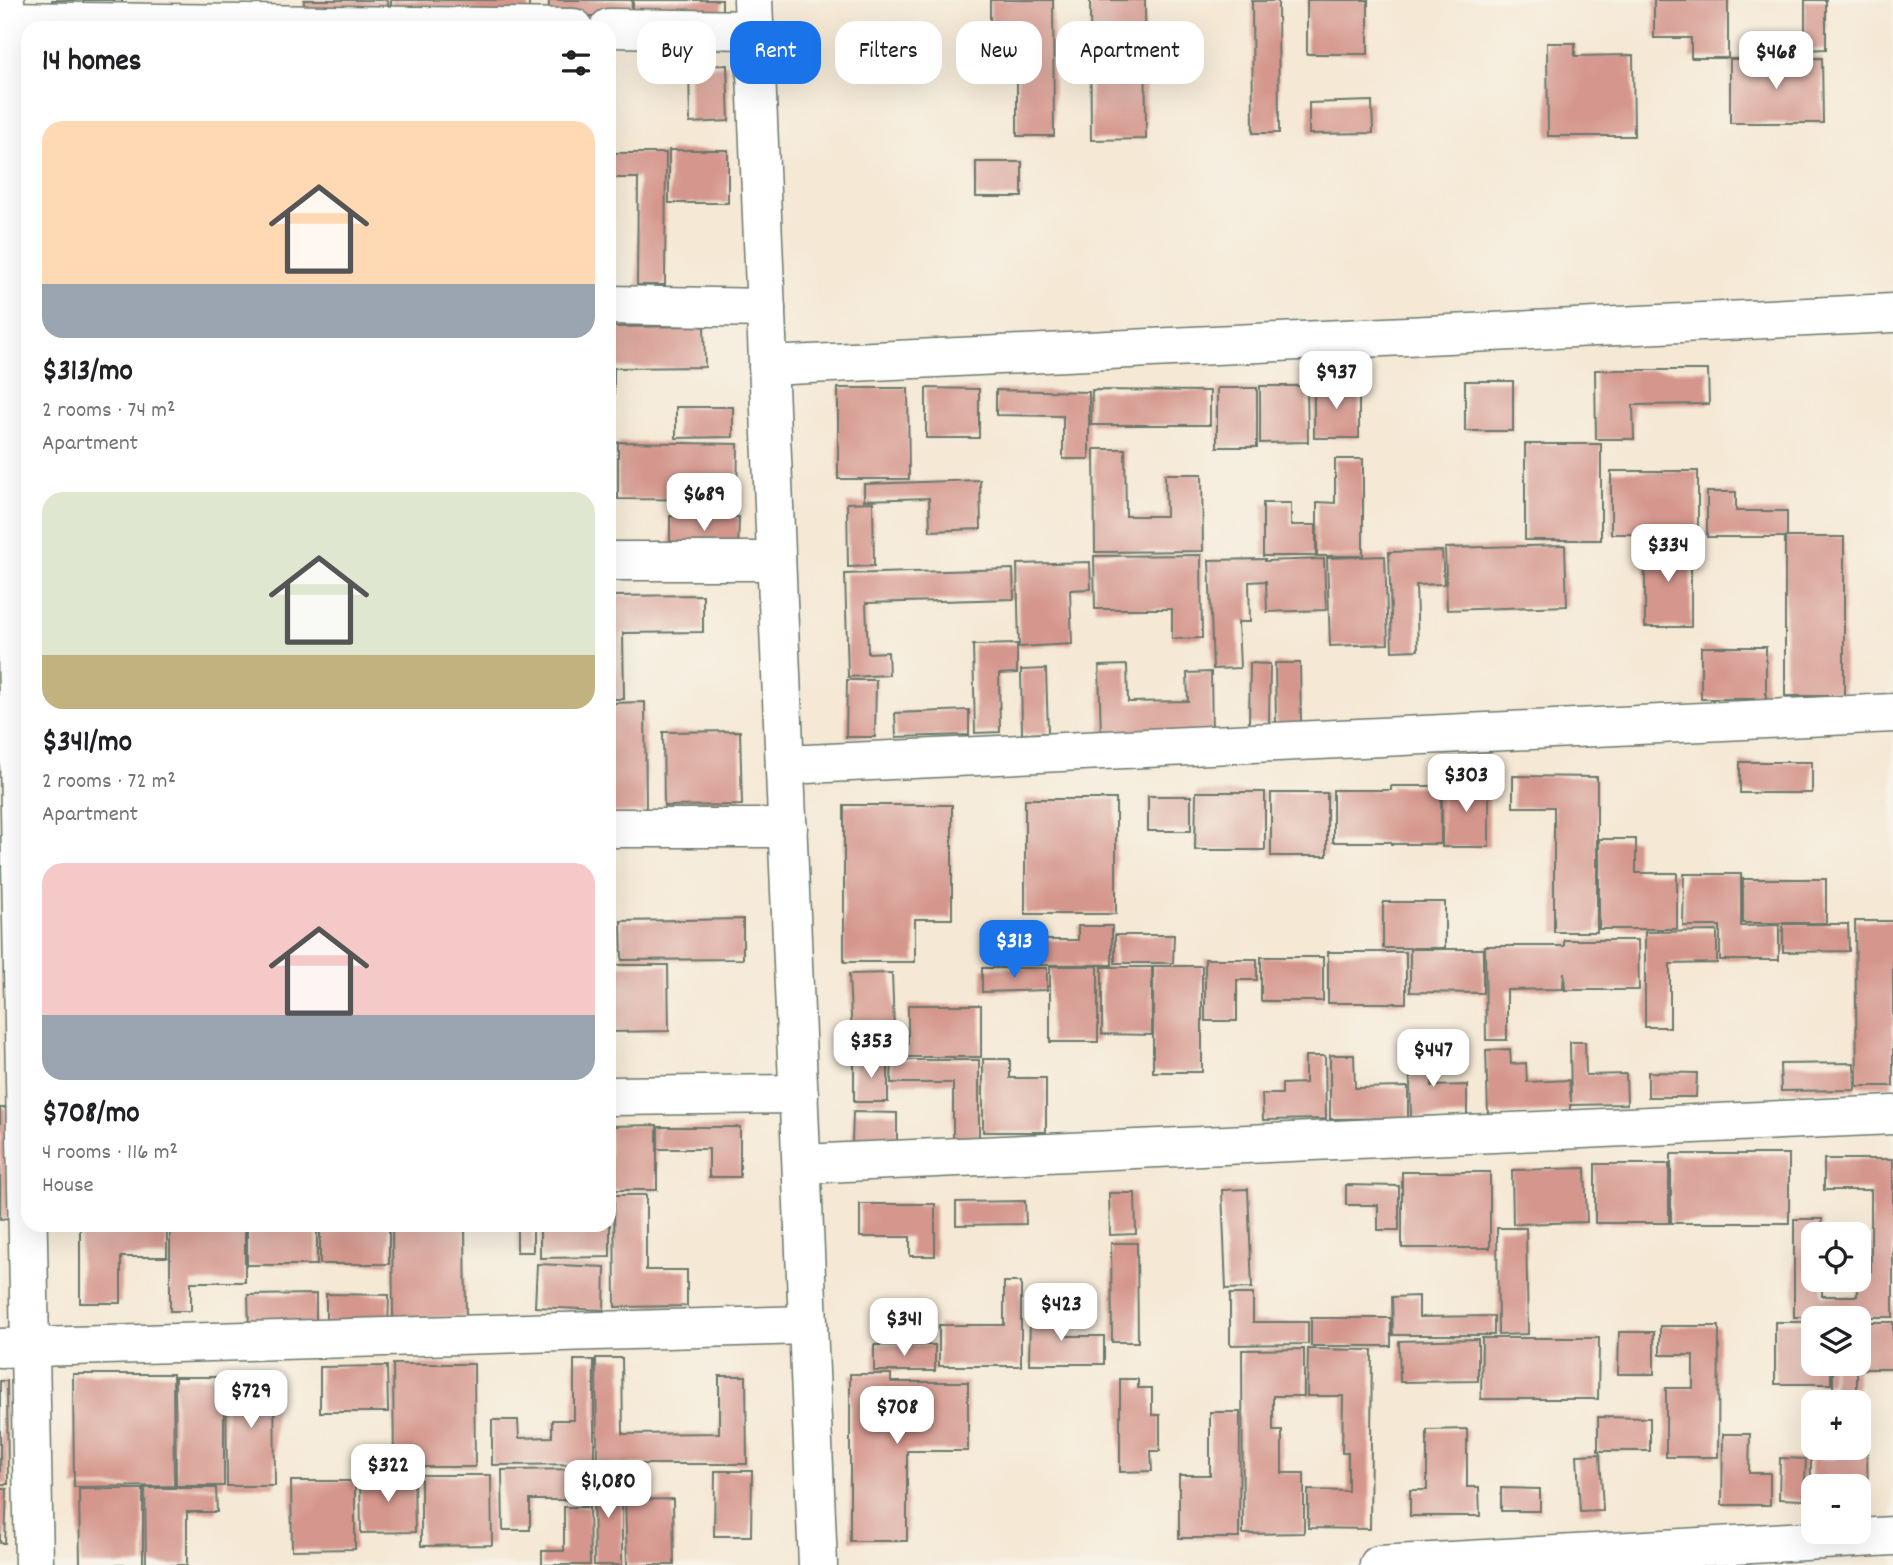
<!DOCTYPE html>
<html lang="en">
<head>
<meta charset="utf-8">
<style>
  body { margin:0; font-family:Dekko,sans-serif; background:#f6f6f6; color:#202124; height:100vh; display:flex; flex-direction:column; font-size:26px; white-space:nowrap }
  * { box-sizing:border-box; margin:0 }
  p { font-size:23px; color:#757577 }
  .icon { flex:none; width:38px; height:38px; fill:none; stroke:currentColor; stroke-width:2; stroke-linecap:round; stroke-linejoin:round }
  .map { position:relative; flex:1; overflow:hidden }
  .side { position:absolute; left:21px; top:21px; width:595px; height:1211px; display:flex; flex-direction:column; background:#fff; border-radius:21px; box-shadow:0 7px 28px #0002 }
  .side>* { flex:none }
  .banner { position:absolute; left:637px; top:21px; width:665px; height:63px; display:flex; gap:14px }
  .controls { position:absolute; left:1801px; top:1222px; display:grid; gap:14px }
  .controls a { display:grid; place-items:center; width:70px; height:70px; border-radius:14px; background:#fff; box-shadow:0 7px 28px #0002; font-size:35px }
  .price { position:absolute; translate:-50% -60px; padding:0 16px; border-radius:14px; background:#fff; color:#222; font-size:23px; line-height:46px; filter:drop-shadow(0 2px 4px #0008) }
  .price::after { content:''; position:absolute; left:50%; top:42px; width:21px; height:16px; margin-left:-10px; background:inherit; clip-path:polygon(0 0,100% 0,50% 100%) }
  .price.selected { background:#1a73e8; color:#fff }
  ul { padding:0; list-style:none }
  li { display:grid; align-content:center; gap:14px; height:371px; padding:0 21px }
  li span { display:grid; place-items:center; height:217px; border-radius:21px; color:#555 }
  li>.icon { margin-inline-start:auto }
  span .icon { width:126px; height:126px; fill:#fffc; stroke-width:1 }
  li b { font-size:30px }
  h2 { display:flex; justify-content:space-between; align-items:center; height:84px; padding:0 21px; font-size:30px }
  .tag { padding:0 24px; border-radius:21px; background:#fff; box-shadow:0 7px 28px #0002; font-size:24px; line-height:63px }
  .tag.selected { background:#1a73e8; color:#fff }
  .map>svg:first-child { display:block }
</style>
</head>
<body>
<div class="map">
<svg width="1893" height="1565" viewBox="0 0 1893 1565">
  <rect width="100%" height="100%" fill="#f7f3e8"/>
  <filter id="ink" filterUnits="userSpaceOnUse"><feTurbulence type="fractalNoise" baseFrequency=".0143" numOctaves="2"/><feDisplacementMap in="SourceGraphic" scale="14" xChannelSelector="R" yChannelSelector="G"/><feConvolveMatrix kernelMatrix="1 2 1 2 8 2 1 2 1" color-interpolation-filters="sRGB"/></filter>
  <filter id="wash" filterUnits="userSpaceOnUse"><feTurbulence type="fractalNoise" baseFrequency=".00686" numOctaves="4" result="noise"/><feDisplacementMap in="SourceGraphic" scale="28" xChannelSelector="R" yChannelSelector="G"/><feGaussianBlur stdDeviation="1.57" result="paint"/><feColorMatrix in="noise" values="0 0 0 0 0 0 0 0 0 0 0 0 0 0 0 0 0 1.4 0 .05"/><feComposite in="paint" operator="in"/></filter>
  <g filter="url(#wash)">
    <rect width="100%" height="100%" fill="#f5e8d4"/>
    <g id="blocks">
      <g fill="#d5978d">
        <polygon points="52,0 122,0 122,16 53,17"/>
        <polygon points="304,0 388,0 388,17 303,16"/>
        <polygon points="391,0 529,0 529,19 391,18"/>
        <polygon points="549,0 632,0 631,16 549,16"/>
        <rect x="633" y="0" width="89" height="15"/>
        <polygon points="990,0 1053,0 1054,136 1017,136 1017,62 990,62"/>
        <polygon points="1090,0 1145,0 1146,139 1091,140"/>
        <rect x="1307" y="0" width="61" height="54"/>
        <polygon points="1654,0 1728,0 1728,58 1691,58 1691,38 1654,38"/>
        <polygon points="1805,0 1826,0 1826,49 1805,50"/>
        <polygon points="1252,1 1278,1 1279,133 1253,133"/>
        <polygon points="1547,43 1575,43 1575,56 1633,55 1634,136 1548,136"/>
        <polygon points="1822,58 1823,123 1730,123 1730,59"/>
        <polygon points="727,65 729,121 690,123 689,66"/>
        <polygon points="1372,101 1373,133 1309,134 1309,103"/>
        <rect x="669" y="150" width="59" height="53"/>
        <polygon points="609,153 666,153 665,285 637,285 638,178 609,178"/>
        <rect x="976" y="162" width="46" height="35"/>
        <polygon points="704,326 705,367 614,368 614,400 609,400 609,327"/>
        <polygon points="1595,370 1708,370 1709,404 1633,405 1634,439 1596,439"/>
        <rect x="1465" y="381" width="48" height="50"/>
        <rect x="1314" y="384" width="45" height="54"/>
        <polygon points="1260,386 1307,386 1308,442 1260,443"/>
        <polygon points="838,388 908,388 909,479 838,479"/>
        <polygon points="926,388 979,389 979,438 926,438"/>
        <rect x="1217" y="388" width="40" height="59"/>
        <polygon points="996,390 1089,392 1089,459 1063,459 1063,416 996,415"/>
        <polygon points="1092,390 1210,391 1210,425 1091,425"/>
        <polygon points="676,407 733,407 733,437 676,438"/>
        <polygon points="618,442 738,444 737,500 618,499"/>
        <rect x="1525" y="444" width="76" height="96"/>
        <polygon points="1094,449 1125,449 1126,516 1166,516 1165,474 1202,474 1203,551 1095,552"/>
        <polygon points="1335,459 1363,459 1363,556 1317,556 1317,502 1335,503"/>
        <rect x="1611" y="471" width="87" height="63"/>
        <polygon points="980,480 981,529 930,531 929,498 864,500 864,484"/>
        <polygon points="1707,492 1736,492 1736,511 1787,511 1787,537 1707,537"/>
        <polygon points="873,502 874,566 848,567 847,503"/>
        <polygon points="1263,503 1291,503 1291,525 1316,525 1316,556 1263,556"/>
        <polygon points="670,516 739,517 738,551 670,550"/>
        <rect x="1785" y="537" width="59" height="159"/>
        <rect x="1645" y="542" width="46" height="85"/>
        <polygon points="1565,545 1567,606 1447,610 1445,548"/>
        <polygon points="1442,551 1444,584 1416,585 1418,650 1392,651 1389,552"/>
        <polygon points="1201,555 1202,638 1172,639 1172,609 1095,609 1094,556"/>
        <polygon points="1385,556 1388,644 1330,646 1327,558"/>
        <polygon points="1265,559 1265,561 1324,559 1326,610 1267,612 1266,581 1249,582 1250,622 1238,622 1240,668 1213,669 1209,560"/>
        <polygon points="1090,562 1091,589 1070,590 1072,644 1019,647 1017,564"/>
        <polygon points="1013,569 1014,599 866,603 868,653 888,652 889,675 848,677 845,574"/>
        <polygon points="703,595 703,632 623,633 624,699 609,699 609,596"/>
        <polygon points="1017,644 1017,673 999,674 1000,732 975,733 973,645"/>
        <rect x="1701" y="647" width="65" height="52"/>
        <polygon points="1250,663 1270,664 1269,724 1249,724"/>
        <polygon points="1275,663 1300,663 1301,723 1276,724"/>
        <polygon points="1127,665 1128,702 1188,701 1187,673 1211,672 1212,734 1101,737 1099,666"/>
        <polygon points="1046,669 1048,733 1022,734 1021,670"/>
        <polygon points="847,680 876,680 875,737 846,737"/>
        <polygon points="645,702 646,812 609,813 609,703"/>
        <polygon points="969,710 969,735 896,737 895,713"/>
        <polygon points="740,731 742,805 664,806 663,732"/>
        <rect x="1740" y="762" width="72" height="31"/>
        <polygon points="1513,776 1597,777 1597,932 1554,932 1554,807 1513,807"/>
        <rect x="1442" y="781" width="47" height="66"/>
        <polygon points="1391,786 1441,786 1441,844 1391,844 1391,842 1333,842 1333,790 1391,790"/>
        <polygon points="1196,792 1265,792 1265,850 1195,850"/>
        <rect x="1271" y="793" width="56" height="63"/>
        <rect x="1148" y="796" width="43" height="35"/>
        <rect x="1025" y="799" width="91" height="115"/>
        <polygon points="844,805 952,805 952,919 915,919 915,962 844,962"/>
        <polygon points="1599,839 1636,839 1636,873 1677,873 1677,929 1599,929"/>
        <polygon points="1684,874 1741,874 1741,926 1779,925 1779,960 1720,960 1720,926 1683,926"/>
        <rect x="1743" y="879" width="83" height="44"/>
        <rect x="1383" y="902" width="62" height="46"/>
        <polygon points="743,919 743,959 622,960 621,921"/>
        <polygon points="1855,921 1893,921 1893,1086 1857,1086"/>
        <polygon points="1783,924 1848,924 1849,951 1783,952"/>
        <polygon points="1078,926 1112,926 1112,965 1015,965 1015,940 1078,940"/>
        <polygon points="1717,931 1717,963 1670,964 1670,1027 1645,1027 1645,932"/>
        <polygon points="1115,935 1174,935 1173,963 1115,963"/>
        <polygon points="1564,940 1638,940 1639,990 1565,990 1564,972 1563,989 1507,990 1507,1040 1486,1040 1485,946 1564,946"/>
        <polygon points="1410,949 1483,949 1483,993 1410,992"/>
        <rect x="1328" y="952" width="78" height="51"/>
        <rect x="1261" y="957" width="62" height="44"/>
        <polygon points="1205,959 1257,959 1257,980 1237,980 1237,1021 1205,1021"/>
        <polygon points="609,965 668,965 669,1031 609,1032"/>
        <rect x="1050" y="966" width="48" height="76"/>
        <rect x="1153" y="966" width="49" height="106"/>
        <polygon points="1102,967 1152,967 1152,1035 1102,1034"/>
        <polygon points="982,968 1047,968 1047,990 982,992"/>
        <polygon points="892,973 895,1057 853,1058 849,974"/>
        <rect x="908" y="1005" width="73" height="52"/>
        <polygon points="1570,1042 1585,1042 1586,1075 1626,1074 1627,1104 1570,1105 1570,1111 1488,1114 1486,1050 1510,1049 1511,1064 1526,1063 1527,1082 1569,1080 1571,1102"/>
        <polygon points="1432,1044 1432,1086 1467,1085 1467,1116 1411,1117 1409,1045"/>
        <polygon points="1330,1055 1354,1055 1355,1088 1408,1087 1408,1118 1330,1119"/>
        <polygon points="1305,1056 1325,1056 1326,1119 1263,1120 1262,1094 1282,1094 1282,1084 1305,1083"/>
        <rect x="854" y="1059" width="34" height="43"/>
        <polygon points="983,1059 1010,1059 1010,1078 1046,1078 1046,1132 983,1132"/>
        <polygon points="892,1060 979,1060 979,1138 953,1138 953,1083 891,1083"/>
        <polygon points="1854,1063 1855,1090 1781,1091 1780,1064"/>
        <polygon points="1648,1072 1697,1073 1696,1097 1648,1097"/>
        <polygon points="0,1108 6,1108 10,1218 0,1219"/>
        <polygon points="853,1112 897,1113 897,1143 852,1143"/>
        <polygon points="657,1125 657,1190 610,1190 609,1126"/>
        <polygon points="658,1127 740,1127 740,1177 709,1177 709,1149 658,1149"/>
        <rect x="1671" y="1154" width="118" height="69"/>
        <polygon points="1824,1159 1893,1159 1893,1317 1794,1317 1794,1219 1822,1219 1822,1234 1813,1234 1813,1279 1822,1279 1822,1296 1857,1296 1857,1279 1858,1279 1858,1271 1871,1271 1871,1190 1824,1190"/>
        <rect x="1595" y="1164" width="74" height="59"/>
        <polygon points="1585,1168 1587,1222 1513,1224 1512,1170"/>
        <rect x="1402" y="1172" width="88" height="76"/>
        <polygon points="1346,1185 1399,1186 1399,1230 1378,1230 1378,1205 1346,1205"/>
        <polygon points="1248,1189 1252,1288 1226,1289 1222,1190"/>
        <polygon points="1109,1193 1135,1193 1136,1234 1110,1235"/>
        <polygon points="614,1195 646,1195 646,1270 687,1270 687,1306 615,1307"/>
        <polygon points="1025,1201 1026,1224 956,1225 956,1202"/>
        <polygon points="860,1204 935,1204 935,1256 910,1256 910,1237 860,1237"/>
        <polygon points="80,1225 167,1225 167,1257 121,1257 121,1303 80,1303"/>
        <polygon points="170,1225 245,1225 245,1282 191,1282 191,1311 170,1311"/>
        <rect x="247" y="1225" width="70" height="40"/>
        <rect x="320" y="1225" width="69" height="39"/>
        <polygon points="392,1225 465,1225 466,1317 393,1318"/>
        <rect x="517" y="1225" width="16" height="27"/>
        <polygon points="540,1225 610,1225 610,1257 540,1258"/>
        <polygon points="1497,1228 1526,1228 1528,1334 1498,1335"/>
        <polygon points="1111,1243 1137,1243 1138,1342 1112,1342"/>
        <polygon points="537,1264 605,1267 604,1310 535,1307"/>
        <polygon points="1004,1282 1021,1282 1021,1366 939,1366 939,1325 1004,1325"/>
        <polygon points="316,1294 316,1329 249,1330 248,1295"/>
        <polygon points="326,1294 389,1295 388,1331 326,1330"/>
        <polygon points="1230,1294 1253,1294 1253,1322 1308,1322 1308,1344 1230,1345"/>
        <polygon points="1419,1296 1419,1317 1494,1316 1494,1335 1393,1335 1392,1297"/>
        <polygon points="1030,1314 1066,1314 1066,1336 1104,1336 1104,1364 1029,1364"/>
        <rect x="1311" y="1318" width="80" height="28"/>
        <polygon points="1775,1322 1813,1322 1813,1363 1831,1363 1831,1384 1775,1384"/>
        <polygon points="1858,1322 1893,1322 1893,1369 1857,1369 1857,1402 1833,1402 1833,1363 1858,1363"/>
        <polygon points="1660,1326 1719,1326 1718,1457 1666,1457 1666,1388 1693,1388 1693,1355 1660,1355"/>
        <polygon points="1619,1332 1654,1332 1654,1374 1618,1374"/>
        <polygon points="1482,1338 1599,1338 1598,1399 1481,1399"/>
        <polygon points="1478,1339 1478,1381 1400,1382 1399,1341"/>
        <rect x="874" y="1345" width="61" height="26"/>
        <polygon points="1304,1349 1304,1396 1273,1396 1273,1431 1282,1431 1282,1473 1304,1473 1304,1533 1243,1534 1242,1350"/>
        <polygon points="1308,1349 1372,1350 1370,1529 1308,1528 1308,1490 1348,1491 1348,1453 1342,1453 1343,1396 1307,1396"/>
        <polygon points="596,1358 622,1358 623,1434 719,1433 719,1376 746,1376 747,1464 597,1464"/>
        <polygon points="574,1360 594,1360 594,1464 492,1465 492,1420 518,1420 519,1438 552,1437 552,1420 574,1420"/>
        <polygon points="393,1364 474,1364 475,1467 394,1467"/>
        <polygon points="387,1366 388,1412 320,1412 320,1367"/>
        <polygon points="73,1374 173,1374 174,1486 74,1487"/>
        <polygon points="226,1374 274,1374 275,1486 227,1486"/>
        <polygon points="850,1374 891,1374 891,1382 968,1382 968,1451 907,1451 907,1541 850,1541"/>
        <polygon points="175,1377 224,1377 224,1486 176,1486"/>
        <polygon points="1120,1379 1138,1379 1138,1388 1152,1388 1152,1415 1160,1415 1160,1451 1151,1451 1152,1471 1120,1472"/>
        <polygon points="0,1381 7,1381 8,1484 0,1484"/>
        <polygon points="1210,1412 1240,1412 1239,1538 1179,1538 1179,1475 1210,1475"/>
        <polygon points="1598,1417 1650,1418 1650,1451 1598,1451"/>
        <polygon points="1467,1429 1467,1487 1479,1487 1480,1516 1410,1516 1410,1490 1427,1490 1427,1430"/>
        <polygon points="1723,1434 1750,1434 1749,1473 1770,1473 1770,1505 1722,1505"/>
        <polygon points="1867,1442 1868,1503 1858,1503 1858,1486 1811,1486 1811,1459 1836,1459 1836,1447 1858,1447 1858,1443"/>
        <polygon points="1600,1454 1603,1511 1580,1512 1577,1455"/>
        <polygon points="1780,1458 1806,1459 1804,1500 1779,1499"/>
        <polygon points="588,1469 588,1500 530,1500 530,1530 503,1530 502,1470"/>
        <polygon points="715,1471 752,1471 751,1536 714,1536"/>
        <polygon points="414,1475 415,1532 361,1533 360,1476"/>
        <polygon points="421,1475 491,1475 492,1545 421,1546"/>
        <polygon points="593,1475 622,1475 622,1565 594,1565"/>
        <polygon points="291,1481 355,1481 355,1549 292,1550"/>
        <polygon points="145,1488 216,1488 217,1512 187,1512 187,1565 146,1565"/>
        <polygon points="1501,1488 1540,1489 1540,1511 1501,1511"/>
        <polygon points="0,1489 7,1489 5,1543 0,1543"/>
        <polygon points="79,1489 143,1489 143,1565 80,1565"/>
        <polygon points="673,1499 674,1565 627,1565 625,1500"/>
        <polygon points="564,1507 589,1507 590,1565 542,1565 542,1551 564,1551"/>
      </g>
    </g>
  </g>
  <g filter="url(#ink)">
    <use href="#blocks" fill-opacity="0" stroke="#6a796c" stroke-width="2"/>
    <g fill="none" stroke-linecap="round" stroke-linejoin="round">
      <defs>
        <g id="minor">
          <polyline points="5,0 34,1565"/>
          <polyline points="753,0 818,1565"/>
          <polyline points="0,21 574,28"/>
          <polyline points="609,28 755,30"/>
          <polyline points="609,305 766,308"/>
          <polyline points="768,366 1893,313"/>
          <polyline points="609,561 776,561"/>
          <polyline points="785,765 1893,713"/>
          <polyline points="609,828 788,828"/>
          <polyline points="609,1096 799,1094"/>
          <polyline points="802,1164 1893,1115"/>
          <polyline points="0,1348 808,1325"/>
          <polyline points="1379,1565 1893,1536"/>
        </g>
      </defs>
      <use href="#minor" stroke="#6a796c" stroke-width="41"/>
      <use href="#minor" stroke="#fff" stroke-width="38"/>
    </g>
  </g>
</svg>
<div class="controls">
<a><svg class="icon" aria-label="locate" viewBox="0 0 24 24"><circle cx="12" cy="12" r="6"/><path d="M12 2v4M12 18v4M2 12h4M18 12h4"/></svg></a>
<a><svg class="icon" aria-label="layers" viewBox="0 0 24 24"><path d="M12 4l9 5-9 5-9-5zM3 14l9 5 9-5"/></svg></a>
<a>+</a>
<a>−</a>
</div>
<b class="price" style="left:1776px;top:91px">$468</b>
<b class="price" style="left:1336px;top:411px">$937</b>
<b class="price" style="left:704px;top:533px">$689</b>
<b class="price" style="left:1668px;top:584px">$334</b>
<b class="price" style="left:1466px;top:814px">$303</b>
<b class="price selected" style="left:1014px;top:980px">$313</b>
<b class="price" style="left:871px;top:1080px">$353</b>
<b class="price" style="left:1433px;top:1089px">$447</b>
<b class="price" style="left:1061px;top:1343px">$423</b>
<b class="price" style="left:904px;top:1358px">$341</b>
<b class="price" style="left:251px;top:1430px">$729</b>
<b class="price" style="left:897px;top:1446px">$708</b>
<b class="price" style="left:388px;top:1504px">$322</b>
<b class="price" style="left:608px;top:1520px">$1,080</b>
<div class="banner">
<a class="tag">Buy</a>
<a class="tag selected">Rent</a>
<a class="tag">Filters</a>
<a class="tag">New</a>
<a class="tag">Apartment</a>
</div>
<section class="side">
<h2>14 homes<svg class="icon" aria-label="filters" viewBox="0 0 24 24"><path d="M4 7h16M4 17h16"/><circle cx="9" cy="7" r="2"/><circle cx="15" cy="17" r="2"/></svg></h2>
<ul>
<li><span style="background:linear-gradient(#ffd9b3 75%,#9aa5b1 0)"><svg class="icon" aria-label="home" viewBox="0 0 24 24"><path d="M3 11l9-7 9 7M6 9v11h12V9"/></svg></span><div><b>$313/mo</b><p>2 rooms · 74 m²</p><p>Apartment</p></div></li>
<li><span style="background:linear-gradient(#dfe7d0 75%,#c2b280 0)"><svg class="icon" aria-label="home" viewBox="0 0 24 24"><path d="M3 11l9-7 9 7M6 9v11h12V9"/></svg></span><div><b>$341/mo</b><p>2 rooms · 72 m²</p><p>Apartment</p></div></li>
<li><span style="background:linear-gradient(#f6c9c9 70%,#9aa5b1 0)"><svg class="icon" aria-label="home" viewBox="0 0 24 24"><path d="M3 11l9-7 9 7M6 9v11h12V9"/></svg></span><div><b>$708/mo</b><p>4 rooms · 116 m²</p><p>House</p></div></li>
</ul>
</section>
</div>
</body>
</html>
